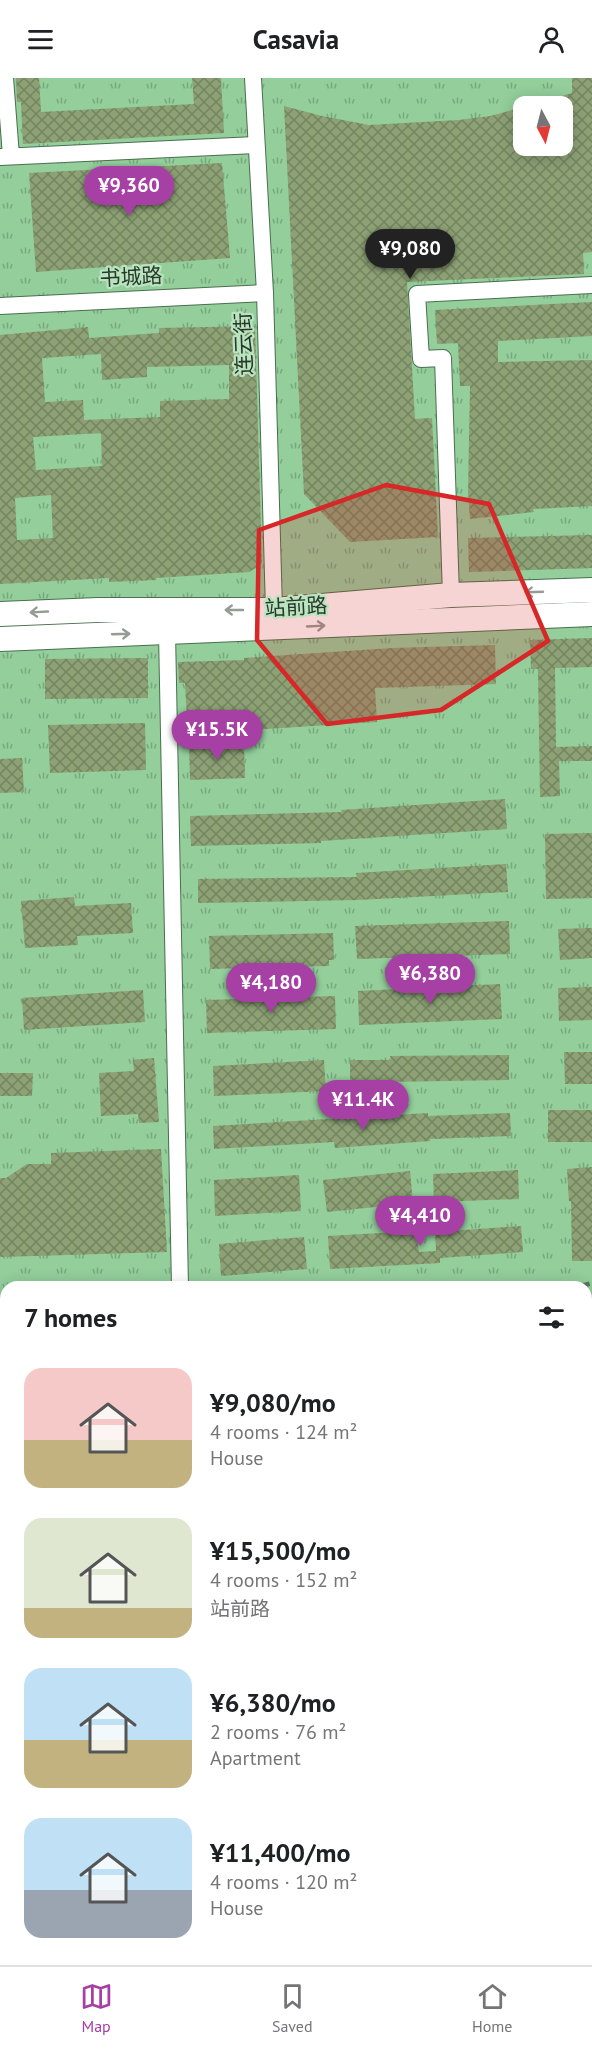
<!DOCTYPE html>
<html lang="en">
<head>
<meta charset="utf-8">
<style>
  body { margin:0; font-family:"PT Sans","Noto Sans SC",sans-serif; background:#f2f2f2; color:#202124; height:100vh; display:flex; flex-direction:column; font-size:22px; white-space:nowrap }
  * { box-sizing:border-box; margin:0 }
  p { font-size:20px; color:#757577 }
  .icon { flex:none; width:33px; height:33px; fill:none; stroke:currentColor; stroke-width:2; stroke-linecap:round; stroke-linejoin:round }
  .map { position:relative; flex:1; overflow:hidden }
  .sheet { position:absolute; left:0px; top:1203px; width:592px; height:684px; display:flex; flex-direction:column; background:#fff; border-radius:18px 18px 0 0; box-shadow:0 3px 15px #0003 }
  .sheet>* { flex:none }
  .needle { width:39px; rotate:173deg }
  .buttons { position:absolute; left:513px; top:18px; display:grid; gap:12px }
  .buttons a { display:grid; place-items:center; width:60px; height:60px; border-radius:12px; background:#fff; box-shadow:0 3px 15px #0003; font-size:30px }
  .price { position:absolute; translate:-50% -51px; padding:0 14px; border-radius:21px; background:#a640a4; color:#fff; font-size:20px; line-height:39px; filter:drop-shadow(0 2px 3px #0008) }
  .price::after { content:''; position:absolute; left:50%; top:36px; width:18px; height:14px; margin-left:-9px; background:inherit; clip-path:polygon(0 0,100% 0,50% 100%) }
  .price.on { background:#222; color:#fff }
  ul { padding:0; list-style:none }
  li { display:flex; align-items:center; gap:18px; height:150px; padding:0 24px }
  li span { display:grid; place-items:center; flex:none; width:168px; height:120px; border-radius:18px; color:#555 }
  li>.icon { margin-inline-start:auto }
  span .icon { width:72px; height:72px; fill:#fffc; stroke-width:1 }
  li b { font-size:26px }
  h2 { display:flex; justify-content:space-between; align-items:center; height:72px; padding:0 24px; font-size:26px }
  header { display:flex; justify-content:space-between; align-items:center; height:78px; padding:0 24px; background:#fff; font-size:27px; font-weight:600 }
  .tabs { display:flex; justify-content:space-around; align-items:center; height:84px; border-top:2px solid #e0e0e0; background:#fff; font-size:16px; color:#757577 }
  .tabs a { display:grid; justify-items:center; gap:3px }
  .tabs .on { color:#a640a4 }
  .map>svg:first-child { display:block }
</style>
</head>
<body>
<header><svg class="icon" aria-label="menu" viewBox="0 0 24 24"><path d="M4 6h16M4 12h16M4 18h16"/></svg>Casavia<svg class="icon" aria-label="person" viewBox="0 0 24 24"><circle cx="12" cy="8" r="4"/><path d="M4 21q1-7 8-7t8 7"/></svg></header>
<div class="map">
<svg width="592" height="1887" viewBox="0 0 592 1887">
  <defs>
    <pattern id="grass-tufts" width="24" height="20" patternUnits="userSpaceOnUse" patternTransform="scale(1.5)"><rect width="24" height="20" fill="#93ce9b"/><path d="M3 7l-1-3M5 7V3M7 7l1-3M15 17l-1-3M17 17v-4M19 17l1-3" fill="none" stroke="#78a87f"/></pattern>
    <pattern id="building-cross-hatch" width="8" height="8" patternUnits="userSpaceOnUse" patternTransform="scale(1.5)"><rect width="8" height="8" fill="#8da175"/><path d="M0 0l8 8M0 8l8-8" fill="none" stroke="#738460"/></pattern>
  </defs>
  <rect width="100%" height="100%" fill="#aed7b2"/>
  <path fill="url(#grass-tufts)" fill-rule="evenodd" d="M0,0H592V1887H0ZM524,28H562V68H524ZM6,1209H586V1881H6Z"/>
  <polygon fill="#93ce9b" points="592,691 592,734 588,734 588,692"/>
  <g fill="url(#building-cross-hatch)" fill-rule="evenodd">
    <polygon points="16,0 39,0 41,34 194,26 192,0 221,0 224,55 23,66 21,24 17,24"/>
    <polygon points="572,0 592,0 592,174 583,175 584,196 407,204 415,341 432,340 438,459 350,464 304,416 284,28 322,38 369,47 459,42 490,38 524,29 524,68 562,68 562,28 538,28 538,25 572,15"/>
    <polygon points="222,85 230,180 36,194 29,95"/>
    <polygon points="592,224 592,258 498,263 498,284 592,282 592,428 533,431 534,434 470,441 468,415 470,308 460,308 458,265 437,266 435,232"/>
    <path d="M255,248L262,486L249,494L156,500V502L109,504V500L0,506V257L88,249L89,260L159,255V250ZM101,276L102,302L147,299V289L229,287V321L160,323V339L84,342L83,322L45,324L42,280ZM101,355L102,388L36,392L33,359ZM51,417L53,460L17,462L15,420Z"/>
    <polygon points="592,457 592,490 469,494 468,460"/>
    <polygon points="592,560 592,589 555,590 556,669 592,668 592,683 559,683 560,718 540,719 538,591 531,591 530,562"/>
    <polygon points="495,567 496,606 375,610 377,644 249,652 248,639 187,642 185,605 179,605 178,584 244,582 244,580 392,570"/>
    <polygon points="148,580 148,620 45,621 45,581"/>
    <polygon points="145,645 146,692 50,695 48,647"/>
    <polygon points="244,665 245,700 190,702 189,666"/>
    <polygon points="22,680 24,714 0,715 0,681"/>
    <polygon points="505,721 507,751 321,763 321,765 191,768 190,738 342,734 341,732"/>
    <polygon points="592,755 592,820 546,821 545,756"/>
    <polygon points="506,786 508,814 358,822 198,825 198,801 357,799 356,795"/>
    <polygon points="74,819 75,828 131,825 133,855 77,858 78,867 25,870 21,823"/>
    <polygon points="509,843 510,876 357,881 355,848"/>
    <polygon points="592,850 592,880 560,882 558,851"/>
    <polygon points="333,855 334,882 329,882 329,888 210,891 209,858"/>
    <polygon points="500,906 502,941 359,947 358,913"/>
    <polygon points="592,909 592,942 559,943 558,910"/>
    <polygon points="143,912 145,944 24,952 22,920"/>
    <polygon points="335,918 336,951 207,955 206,922"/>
    <polygon points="564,974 592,974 592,1006 565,1006"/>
    <polygon points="509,977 509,1002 381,1004 381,1006 350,1006 350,982 391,982 390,978"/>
    <polygon points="154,980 159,1044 139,1045 138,1036 101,1038 99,995 134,993 133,982"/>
    <polygon points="324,982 326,1013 214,1018 213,988"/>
    <polygon points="0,995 33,995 32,1018 0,1018"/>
    <rect x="548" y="1032" width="44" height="32"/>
    <polygon points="428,1035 428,1038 510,1035 511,1058 430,1061 430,1063 335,1070 334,1064 214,1071 213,1048"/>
    <polygon points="161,1071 167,1174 0,1179 0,1100 6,1100 27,1086 51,1086 51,1075"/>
    <polygon points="592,1089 592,1183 572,1183 571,1123 569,1123 567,1091"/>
    <polygon points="518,1092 519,1121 434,1124 433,1096"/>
    <polygon points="410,1093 413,1125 327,1134 323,1102"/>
    <polygon points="299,1097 301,1133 215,1138 214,1102"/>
    <polygon points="521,1148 523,1174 440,1180 440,1185 330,1191 328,1158 416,1153 419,1174 436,1173 435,1154"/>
    <polygon points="304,1159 307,1191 221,1198 219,1166"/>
  </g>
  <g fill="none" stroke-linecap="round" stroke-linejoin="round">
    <defs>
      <g id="street">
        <polyline points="5,0 11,78"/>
        <polyline points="253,0 265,215 274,532"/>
        <polyline points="0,79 256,67"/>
        <polyline points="0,228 265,215"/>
        <polyline points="451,517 443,280 421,281 417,216 592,207"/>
        <polyline points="167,555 180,1209"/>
        <polyline points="382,1881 382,1887"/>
        <polyline points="524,1881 525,1887"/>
      </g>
      <g id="secondary">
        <polyline points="0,536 98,532 274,532 451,517 592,512"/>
        <polyline points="0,561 592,536"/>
      </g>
      <g id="primary">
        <polyline points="586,1544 592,1543"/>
        <polyline points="586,1575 592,1574"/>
        <polyline points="0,1725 6,1722"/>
        <polyline points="0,1758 6,1755"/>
      </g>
    </defs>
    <use href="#street" stroke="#496f4e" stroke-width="18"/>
    <use href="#secondary" stroke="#496f4e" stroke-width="26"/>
    <use href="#primary" stroke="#496f4e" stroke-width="28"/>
    <use href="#street" stroke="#fff" stroke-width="16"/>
    <use href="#secondary" stroke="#fff" stroke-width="24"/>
    <use href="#primary" stroke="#fff" stroke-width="27"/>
    <g stroke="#59735c" stroke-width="4.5" stroke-dasharray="12 6" stroke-linecap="butt">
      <polyline points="578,1209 592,1205"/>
      <polyline points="586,1248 592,1246"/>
      <polyline points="0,1374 6,1372"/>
      <polyline points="0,1412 6,1410"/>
    </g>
  </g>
  <defs><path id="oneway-shaft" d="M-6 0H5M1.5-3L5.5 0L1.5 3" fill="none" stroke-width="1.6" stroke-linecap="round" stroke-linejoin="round" transform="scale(1.5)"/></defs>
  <g stroke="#949c94">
    <use href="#oneway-shaft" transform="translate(534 514) rotate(178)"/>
    <use href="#oneway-shaft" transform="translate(234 532) rotate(-180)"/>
    <use href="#oneway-shaft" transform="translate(39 534) rotate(177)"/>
    <use href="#oneway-shaft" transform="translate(316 548) rotate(-3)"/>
    <use href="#oneway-shaft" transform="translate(121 556) rotate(-2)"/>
  </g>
  <path fill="#d62828" fill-opacity="0.2" stroke="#d62828" stroke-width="4.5" stroke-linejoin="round" d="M386,407L489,426L548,563L441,632L327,646L257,562L259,452Z"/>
  <g text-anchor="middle" stroke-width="4.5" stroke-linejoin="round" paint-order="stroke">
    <g font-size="21" fill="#28392a" stroke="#bae4bf">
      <text transform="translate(131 199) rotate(-3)" y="7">书城路</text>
      <text transform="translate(244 266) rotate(-92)" y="7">连云街</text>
      <text transform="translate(296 529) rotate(-3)" y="7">站前路</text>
    </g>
  </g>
</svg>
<div class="buttons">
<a><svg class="needle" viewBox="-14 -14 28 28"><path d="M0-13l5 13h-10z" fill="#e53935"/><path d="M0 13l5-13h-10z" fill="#757577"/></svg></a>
</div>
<b class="price" style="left:129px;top:139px">¥9,360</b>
<b class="price on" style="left:410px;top:202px">¥9,080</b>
<b class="price" style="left:217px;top:683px">¥15.5K</b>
<b class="price" style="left:430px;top:927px">¥6,380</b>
<b class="price" style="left:271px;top:936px">¥4,180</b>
<b class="price" style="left:363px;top:1053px">¥11.4K</b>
<b class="price" style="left:420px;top:1169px">¥4,410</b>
<section class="sheet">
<h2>7 homes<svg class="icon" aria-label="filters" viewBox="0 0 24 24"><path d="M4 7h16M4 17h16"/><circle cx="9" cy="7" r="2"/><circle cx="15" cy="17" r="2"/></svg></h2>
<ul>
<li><span style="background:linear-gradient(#f6c9c9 60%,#c2b280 0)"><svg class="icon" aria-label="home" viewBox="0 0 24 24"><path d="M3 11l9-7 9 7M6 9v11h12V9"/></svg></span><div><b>¥9,080/mo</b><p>4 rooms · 124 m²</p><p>House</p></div></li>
<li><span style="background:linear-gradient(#dfe7d0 75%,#c2b280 0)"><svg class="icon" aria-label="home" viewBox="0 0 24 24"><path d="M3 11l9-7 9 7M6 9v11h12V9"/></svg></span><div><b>¥15,500/mo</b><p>4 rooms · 152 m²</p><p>站前路</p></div></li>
<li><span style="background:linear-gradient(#bfe0f5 60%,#c2b280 0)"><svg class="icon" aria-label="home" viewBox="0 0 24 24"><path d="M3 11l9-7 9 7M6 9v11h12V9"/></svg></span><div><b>¥6,380/mo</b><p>2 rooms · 76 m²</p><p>Apartment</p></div></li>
<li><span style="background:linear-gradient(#bfe0f5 60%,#9aa5b1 0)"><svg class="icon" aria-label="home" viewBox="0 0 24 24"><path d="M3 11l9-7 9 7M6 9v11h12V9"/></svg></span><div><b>¥11,400/mo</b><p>4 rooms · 120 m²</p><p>House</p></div></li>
</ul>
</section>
</div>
<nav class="tabs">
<a class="on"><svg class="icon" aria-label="map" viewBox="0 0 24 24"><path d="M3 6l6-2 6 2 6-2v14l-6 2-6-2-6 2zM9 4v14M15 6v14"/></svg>Map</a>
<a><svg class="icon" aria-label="saved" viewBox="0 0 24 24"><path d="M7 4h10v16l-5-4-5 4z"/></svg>Saved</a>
<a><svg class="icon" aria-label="home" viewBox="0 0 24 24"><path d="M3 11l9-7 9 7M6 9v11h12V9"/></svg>Home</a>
</nav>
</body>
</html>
